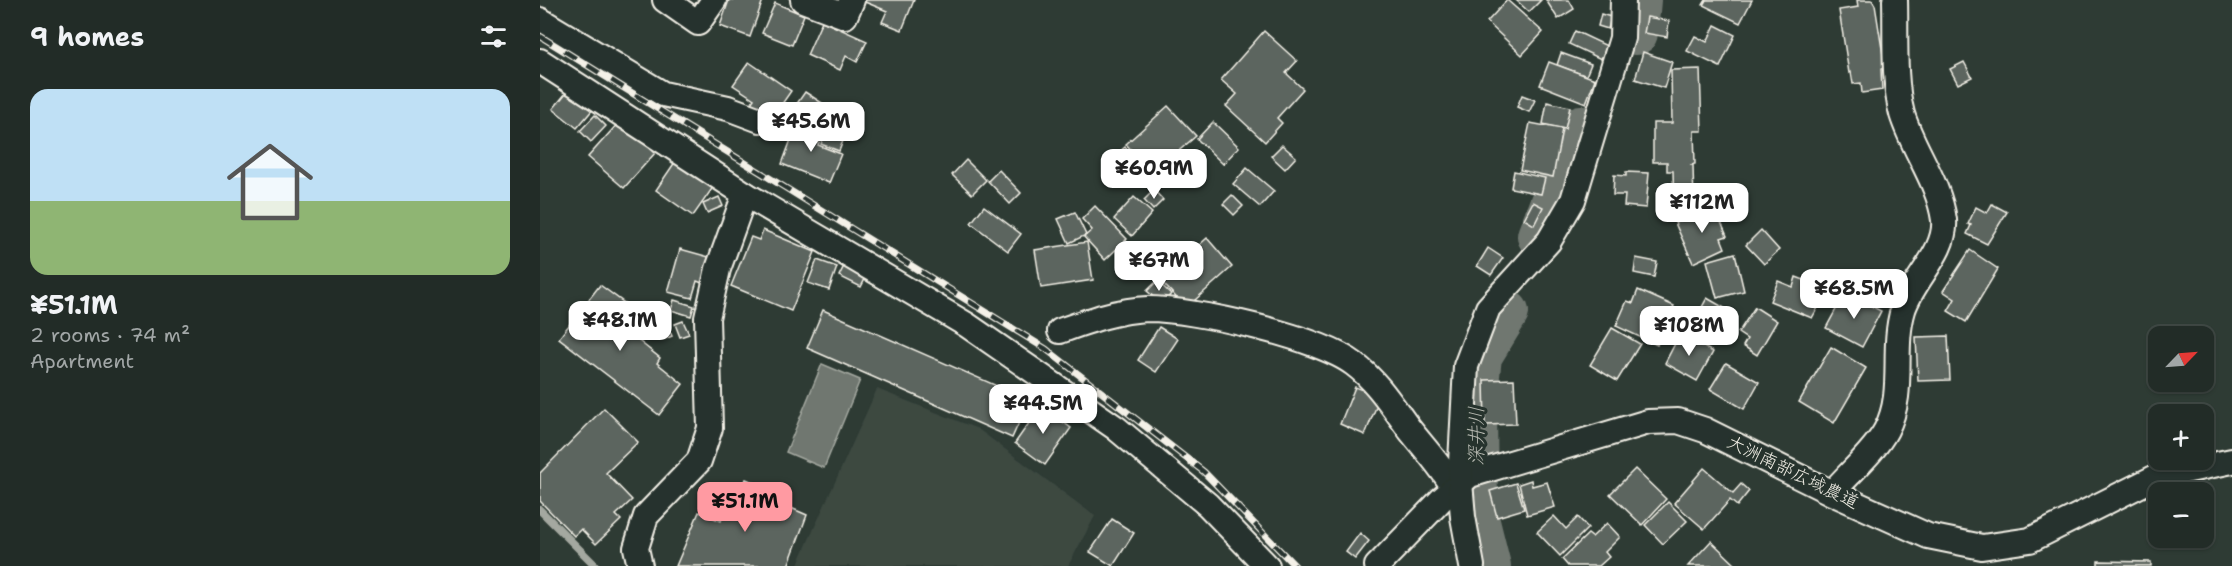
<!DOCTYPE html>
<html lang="en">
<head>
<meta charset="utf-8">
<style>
  body { margin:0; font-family:"Shantell Sans","Klee One",sans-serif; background:#2e3833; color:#f1f3f6; height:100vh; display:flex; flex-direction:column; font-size:22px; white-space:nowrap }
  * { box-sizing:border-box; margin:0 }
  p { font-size:20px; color:#a2a7a7 }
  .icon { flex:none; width:33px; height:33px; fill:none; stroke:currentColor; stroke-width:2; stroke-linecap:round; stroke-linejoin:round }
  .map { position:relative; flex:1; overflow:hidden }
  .sheet { display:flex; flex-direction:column; background:#222c27; width:540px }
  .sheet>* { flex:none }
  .needle { width:39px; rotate:65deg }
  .controls { position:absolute; left:1608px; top:326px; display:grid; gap:12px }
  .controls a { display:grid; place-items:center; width:66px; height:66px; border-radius:12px; background:#222c27; box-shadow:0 2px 4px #0004,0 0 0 2px #3f4844; font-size:30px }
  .price { position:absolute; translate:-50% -51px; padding:0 14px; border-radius:12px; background:#fff; color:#222; font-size:20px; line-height:39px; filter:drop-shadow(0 2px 3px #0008) }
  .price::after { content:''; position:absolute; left:50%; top:36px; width:18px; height:14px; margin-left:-9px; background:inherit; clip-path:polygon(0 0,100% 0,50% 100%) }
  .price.current { background:#ff9aa2; color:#111 }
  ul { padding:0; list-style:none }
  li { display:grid; align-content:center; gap:12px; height:318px; padding:0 30px }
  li+li { border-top:2px solid #3f4844 }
  li span { display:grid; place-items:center; height:186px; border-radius:18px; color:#555 }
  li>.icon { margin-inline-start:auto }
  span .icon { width:108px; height:108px; fill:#fffc; stroke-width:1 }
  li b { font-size:26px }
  h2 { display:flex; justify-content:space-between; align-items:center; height:72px; padding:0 30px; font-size:26px }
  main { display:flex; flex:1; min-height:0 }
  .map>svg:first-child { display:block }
</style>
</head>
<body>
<main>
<section class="sheet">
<h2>9 homes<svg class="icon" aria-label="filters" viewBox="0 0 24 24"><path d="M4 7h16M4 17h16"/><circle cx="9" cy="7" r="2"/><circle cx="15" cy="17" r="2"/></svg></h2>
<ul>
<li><span style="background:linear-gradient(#bfe0f5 60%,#8fb573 0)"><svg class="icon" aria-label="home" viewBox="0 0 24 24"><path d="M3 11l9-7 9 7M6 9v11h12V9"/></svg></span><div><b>¥51.1M</b><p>2 rooms · 74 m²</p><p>Apartment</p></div></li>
</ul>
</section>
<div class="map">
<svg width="1692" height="566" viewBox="0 0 1692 566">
  <rect width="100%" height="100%" fill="#2e3b34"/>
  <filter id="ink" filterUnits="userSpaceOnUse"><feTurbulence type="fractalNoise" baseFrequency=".0167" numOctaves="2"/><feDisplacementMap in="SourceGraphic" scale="12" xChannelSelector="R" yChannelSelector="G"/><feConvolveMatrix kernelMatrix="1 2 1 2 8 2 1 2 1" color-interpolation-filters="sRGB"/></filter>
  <g filter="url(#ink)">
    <polygon fill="#3c4841" points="337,389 438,429 555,516 528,566 257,566"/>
    <polygon fill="#6f7770" stroke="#a4a8a0" stroke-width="1.5" points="282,364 320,380 284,468 246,452"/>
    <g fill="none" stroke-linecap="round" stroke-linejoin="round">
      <polyline stroke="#a4a8a0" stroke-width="8" points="0,510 56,566"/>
      <g stroke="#6f7770" stroke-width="44">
        <polyline points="1096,33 1099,0"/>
        <polyline points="999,236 1041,127"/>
        <polyline points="949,566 936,514 935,404 940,356 967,312"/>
      </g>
    </g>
    <g fill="#5c655e" stroke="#f4f1e8" stroke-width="1.5">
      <polygon points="189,0 223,0 210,37 180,26"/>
      <polygon points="326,0 374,0 362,30 342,22 347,11 325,2"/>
      <polygon points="967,0 1003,32 982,55 947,22"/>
      <polygon points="976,0 1001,0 989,12"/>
      <polygon points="1006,0 1029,0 1034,9 1018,19"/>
      <polygon points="1166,0 1212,0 1200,23 1163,5"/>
      <polygon points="1317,0 1332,0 1335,5 1345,68 1341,69 1342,90 1322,93 1321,83 1313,84 1311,72 1309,73 1299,10 1318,7"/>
      <polygon points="235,3 264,15 252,45 222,33"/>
      <polygon points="1061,14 1071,17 1068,29 1058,26"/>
      <polygon points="1107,17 1129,21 1127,37 1104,33"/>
      <polygon points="282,21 327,41 317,62 306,56 300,70 267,55"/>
      <polygon points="1175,25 1195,35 1180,67 1147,51 1155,36 1167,42"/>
      <polygon points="724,31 757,61 746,73 763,89 737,118 742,123 725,142 686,106 697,94 681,80"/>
      <polygon points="1035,31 1067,46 1061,59 1029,44"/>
      <polygon points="1103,52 1132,62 1124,88 1095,79"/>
      <polygon points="1021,53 1051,64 1046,76 1017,65"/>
      <polygon points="209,62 251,91 235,114 231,111 227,118 209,106 214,99 193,85"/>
      <polygon points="1009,62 1055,79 1046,103 1000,85"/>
      <polygon points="1424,62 1432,77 1418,84 1410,69"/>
      <polygon points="1160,69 1162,131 1154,131 1155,164 1150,165 1153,165 1154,206 1134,206 1133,171 1127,171 1127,162 1113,162 1113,123 1132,123 1131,70"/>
      <polygon points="30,88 54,108 37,128 13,109"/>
      <polygon points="265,92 282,103 272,116 256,105"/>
      <polygon points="982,95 995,100 989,112 977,107"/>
      <polygon points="1007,102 1030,107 1025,129 1003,124"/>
      <polygon points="628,106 656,136 612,174 586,144"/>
      <polygon points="55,115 66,126 51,142 40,131"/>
      <polygon points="259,118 285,129 278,145 301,154 289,183 242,164"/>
      <polygon points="80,121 115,153 84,188 48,157"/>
      <polygon points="673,122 699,147 683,164 657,139"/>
      <polygon points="990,123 1022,129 1013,177 980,170"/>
      <polygon points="285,134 303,141 299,151 281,144"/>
      <polygon points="742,145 756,157 745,169 731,156"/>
      <polygon points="585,147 599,164 585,175 572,158"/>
      <polygon points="137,159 174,186 153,216 116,190"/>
      <polygon points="426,160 446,180 432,194 412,175"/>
      <polygon points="707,168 734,191 720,207 693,184"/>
      <polygon points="459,170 481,193 470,204 448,181"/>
      <polygon points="974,171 1005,178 1001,194 971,188"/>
      <polygon points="1086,172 1109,173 1106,208 1084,206 1085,195 1073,195 1074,175 1086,176"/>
      <polygon points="614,190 623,200 613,210 604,200"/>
      <polygon points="692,195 703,206 694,215 683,204"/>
      <polygon points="179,197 183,206 167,213 163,204"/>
      <polygon points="594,197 612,213 592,236 574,219"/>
      <polygon points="993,202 1003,207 994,225 984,219"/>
      <polygon points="1452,204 1467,212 1447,244 1427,234 1431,225 1428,224 1436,207 1447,213"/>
      <polygon points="444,206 481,234 468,251 431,223"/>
      <polygon points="555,206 587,239 565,260 544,237 552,230 542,219"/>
      <polygon points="1167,208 1169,214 1176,211 1187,236 1181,238 1185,248 1153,263 1135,223"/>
      <polygon points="535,212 546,235 529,243 518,219"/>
      <polygon points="223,230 275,252 251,311 191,286 211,237 219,240"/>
      <polygon points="1221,230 1239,250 1224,264 1206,245"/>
      <polygon points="667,238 692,267 646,308 620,280"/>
      <polygon points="547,242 553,280 501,288 495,250"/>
      <polygon points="948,248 963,258 951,275 937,266"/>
      <polygon points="140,249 169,257 162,283 157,281 152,298 128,292"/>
      <polygon points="1430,250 1458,269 1426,322 1408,311 1415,299 1403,291"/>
      <polygon points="1195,253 1204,291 1177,298 1167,261"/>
      <polygon points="1096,258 1117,262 1114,277 1094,273"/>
      <polygon points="277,260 297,267 289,290 268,283"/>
      <polygon points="305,264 327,275 321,287 299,276"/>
      <polygon points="1256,277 1288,289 1272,318 1230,301 1238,281 1253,287"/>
      <polygon points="617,281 631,294 622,304 607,291"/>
      <polygon points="60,285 87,305 74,321 120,358 117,363 143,384 119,415 19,338"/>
      <polygon points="1098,290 1134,306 1117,345 1076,326 1087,301 1093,303"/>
      <polygon points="1305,293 1341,311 1322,347 1286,328"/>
      <polygon points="1167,298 1195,314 1178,345 1150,329"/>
      <polygon points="134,300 154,306 151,316 131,310"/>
      <polygon points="1215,307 1237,321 1217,355 1203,346 1207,339 1198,333"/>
      <polygon points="283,310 489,400 472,438 267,348"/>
      <polygon points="143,321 149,334 140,337 135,324"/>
      <polygon points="127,324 132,336 125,339 120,327"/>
      <polygon points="619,327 638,339 616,372 598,360"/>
      <polygon points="1072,328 1100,344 1077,381 1050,365"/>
      <polygon points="1140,334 1173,352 1157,381 1125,363"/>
      <polygon points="1408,336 1410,380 1378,381 1376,337"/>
      <polygon points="1291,347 1326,368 1294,423 1259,402"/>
      <polygon points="1186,363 1219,382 1204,409 1170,389"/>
      <polygon points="974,379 976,424 945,425 944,380"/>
      <polygon points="815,387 840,397 825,435 800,424"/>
      <polygon points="501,406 531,428 505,465 475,443"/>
      <polygon points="64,408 98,442 66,473 92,500 76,515 81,520 56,544 41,529 34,536 0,501 0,473"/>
      <polygon points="1164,468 1193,493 1201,484 1209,491 1197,506 1190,500 1164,529 1134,503"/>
      <polygon points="1095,469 1126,499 1102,525 1070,494"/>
      <polygon points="206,479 232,490 228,498 267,515 248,566 136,566 159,512 181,521 191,498 197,501"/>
      <polygon points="991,480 992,486 1007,482 1015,507 987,515 979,484"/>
      <polygon points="976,483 984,509 957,517 950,491"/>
      <polygon points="1128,502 1147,521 1123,544 1105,525"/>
      <polygon points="1014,516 1026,529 1038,517 1048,528 1020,556 997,532"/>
      <polygon points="572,519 594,533 573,566 550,552"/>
      <polygon points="1067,523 1080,537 1065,552 1069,557 1059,566 1028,566 1022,559 1048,534 1052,537"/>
      <polygon points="820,533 829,541 815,559 806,552"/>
      <polygon points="1171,541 1197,566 1148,566"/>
      <polygon points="1558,561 1611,562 1611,566 1558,566"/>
    </g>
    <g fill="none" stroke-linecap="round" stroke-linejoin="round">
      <defs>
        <g id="minor">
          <polyline points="125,0 158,23 174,0"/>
          <polyline points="263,0 305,16 312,0"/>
          <polyline points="0,20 123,94 188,108 220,120"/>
          <polyline points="0,61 205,194 427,325 576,428 668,505 727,566"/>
          <path d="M520,331C548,321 578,310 608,309C654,309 779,337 814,364C837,381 853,407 870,430C885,449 902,467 914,488"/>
          <path d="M1292,493C1308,474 1335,451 1346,430C1366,392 1351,350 1363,310C1372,280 1407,252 1404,220C1399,182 1373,150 1362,114C1353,80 1356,35 1355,0"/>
          <polyline points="100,566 96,548 106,516 159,461 170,428 167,318 178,269 205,194"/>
          <polyline points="837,566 902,499 930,475 1108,422 1138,421 1165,430 1292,493 1388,536 1442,547 1490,540 1616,477 1692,461"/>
          <polyline points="932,566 923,517 920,482 926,366 948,308 1009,241 1033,200 1082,38 1083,0"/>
        </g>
      </defs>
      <use href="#minor" stroke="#f4f1e8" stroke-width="28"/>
      <use href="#minor" stroke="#26332d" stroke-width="24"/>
      <defs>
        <polyline id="rail" points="0,36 506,349 664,472 755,566"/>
      </defs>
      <use href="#rail" stroke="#f4f1e8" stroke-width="7"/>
      <use href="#rail" stroke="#26332d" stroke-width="4.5" stroke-dasharray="14" stroke-linecap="butt"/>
    </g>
  </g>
  <g text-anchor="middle" stroke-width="6" stroke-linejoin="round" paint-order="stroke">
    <g font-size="18" fill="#f4f1e8" stroke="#26332d">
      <text transform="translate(1253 472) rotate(26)" y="6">大洲南部広域農道</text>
    </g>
    <g font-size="20" font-style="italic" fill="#b8bab2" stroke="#26332d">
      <text transform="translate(936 436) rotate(-90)" y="7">深井川</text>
    </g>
  </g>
</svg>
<div class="controls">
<a><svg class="needle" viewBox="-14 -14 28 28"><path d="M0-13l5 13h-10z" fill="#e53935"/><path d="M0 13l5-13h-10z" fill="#a2a7a7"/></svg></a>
<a>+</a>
<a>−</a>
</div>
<b class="price" style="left:271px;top:153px">¥45.6M</b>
<b class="price" style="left:614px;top:200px">¥60.9M</b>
<b class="price" style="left:1162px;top:234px">¥112M</b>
<b class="price" style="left:619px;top:292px">¥67M</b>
<b class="price" style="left:1314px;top:320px">¥68.5M</b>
<b class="price" style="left:80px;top:352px">¥48.1M</b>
<b class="price" style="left:1149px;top:357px">¥108M</b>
<b class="price" style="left:503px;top:435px">¥44.5M</b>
<b class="price current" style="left:205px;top:533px">¥51.1M</b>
</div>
</main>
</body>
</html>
